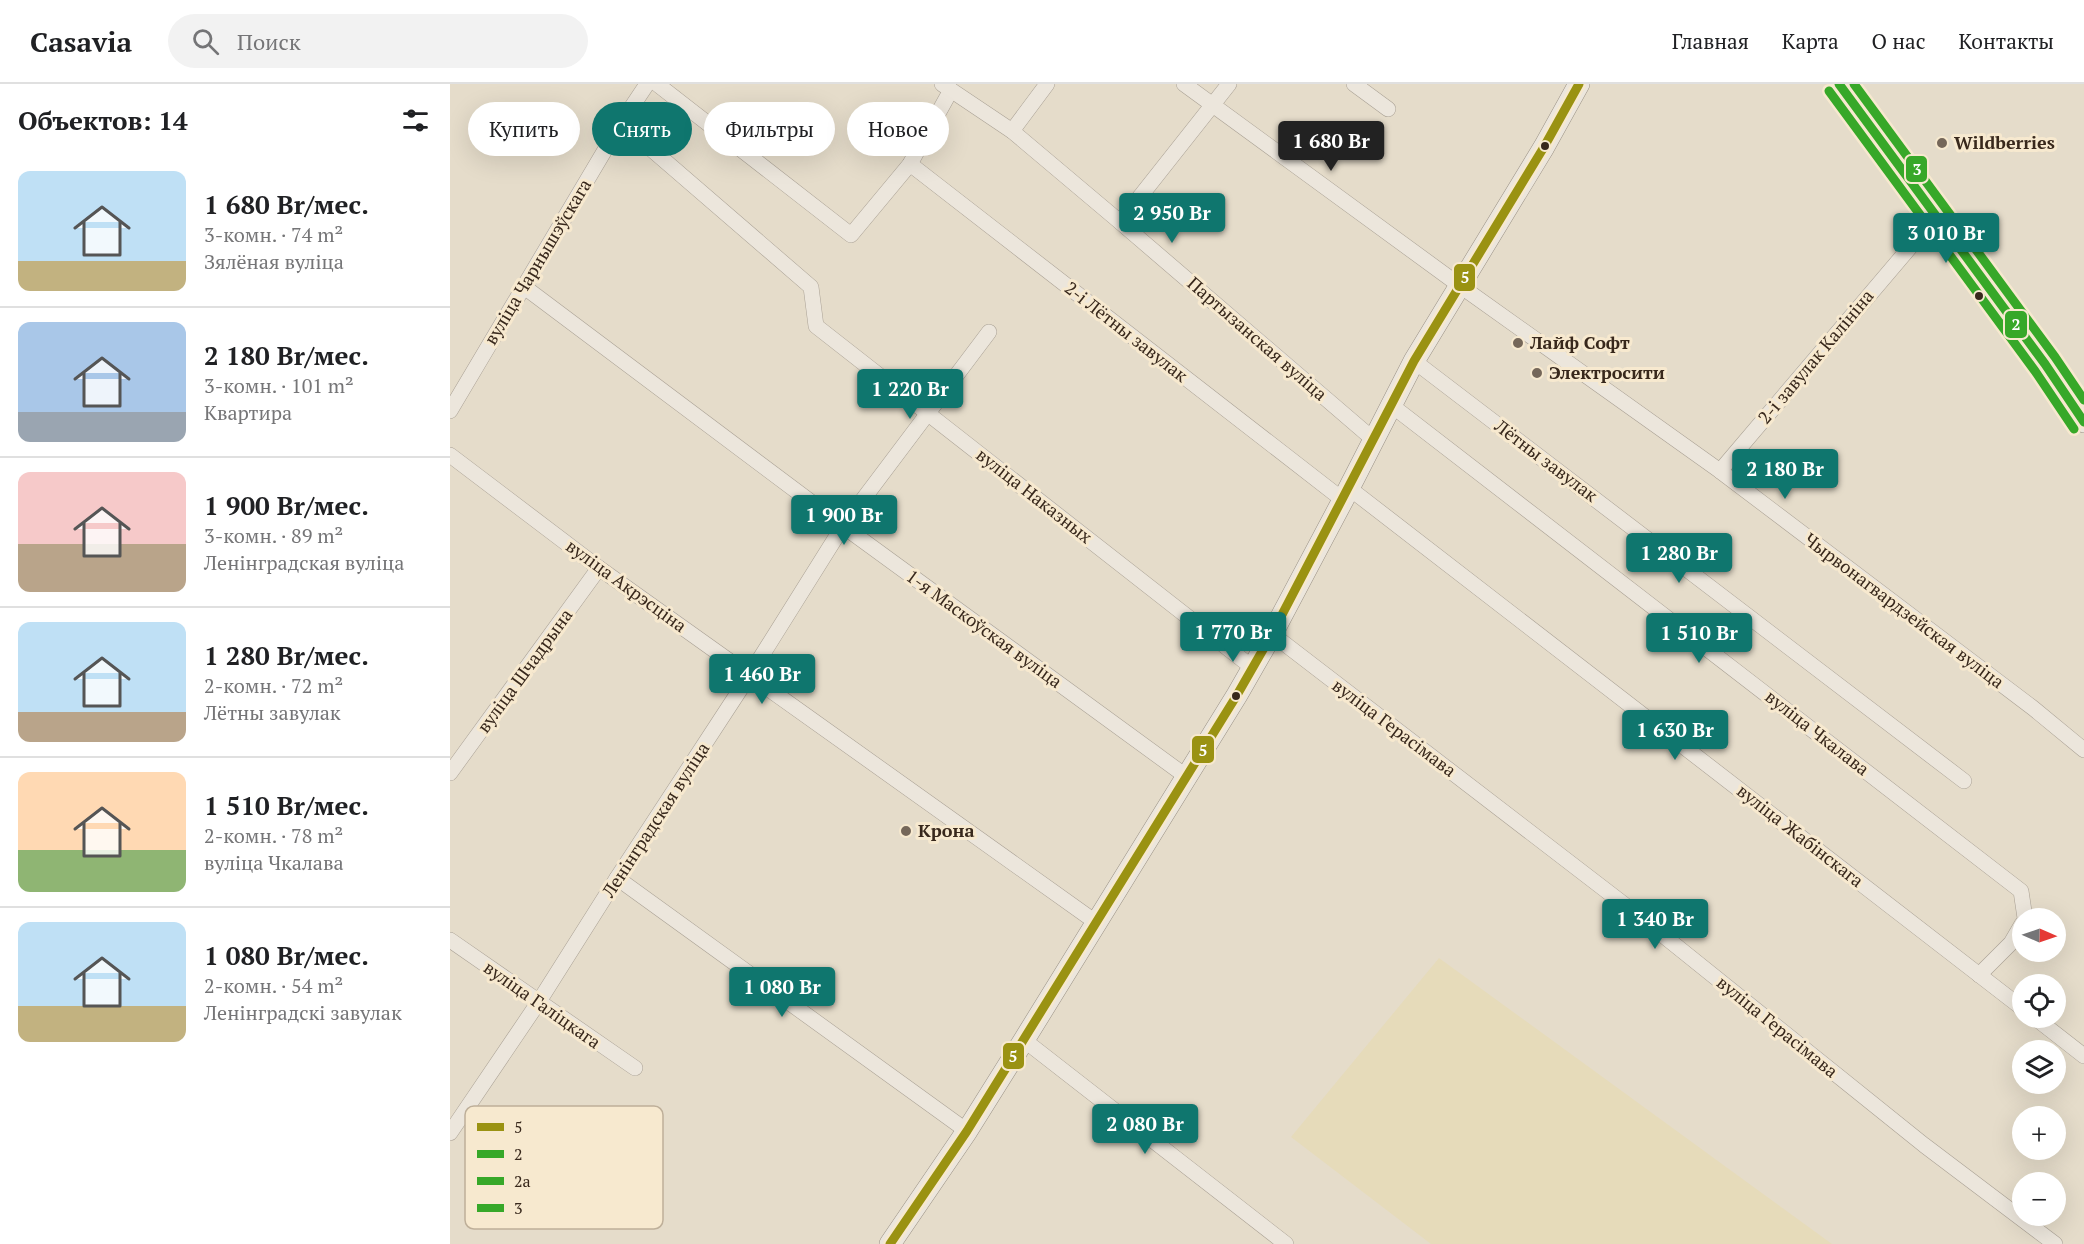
<!DOCTYPE html>
<html lang="ru">
<head>
<meta charset="utf-8">
<style>
  body { margin:0; font-family:"PT Serif",serif; background:#f2f2f2; color:#202124; height:100vh; display:flex; flex-direction:column; font-size:22px; white-space:nowrap }
  * { box-sizing:border-box; margin:0 }
  p { font-size:20px; color:#757577 }
  .icon { flex:none; width:33px; height:33px; fill:none; stroke:currentColor; stroke-width:2; stroke-linecap:round; stroke-linejoin:round }
  .map { position:relative; flex:1; overflow:hidden }
  .sheet { display:flex; flex-direction:column; background:#fff; width:450px }
  .sheet>* { flex:none }
  .guide { position:absolute; left:18px; top:18px; width:570px; height:54px; display:flex; gap:12px }
  .needle { width:39px; rotate:92deg }
  .controls { position:absolute; left:1562px; top:824px; display:grid; gap:12px }
  .controls a { display:grid; place-items:center; width:54px; height:54px; border-radius:50%; background:#fff; box-shadow:0 6px 24px #0002; font-size:30px }
  .price { position:absolute; translate:-50% -51px; padding:0 14px; border-radius:6px; background:#0f766e; color:#fff; font-size:20px; line-height:39px; filter:drop-shadow(0 2px 3px #0008) }
  .price::after { content:''; position:absolute; left:50%; top:36px; width:18px; height:14px; margin-left:-9px; background:inherit; clip-path:polygon(0 0,100% 0,50% 100%) }
  .price.active { background:#222; color:#fff }
  ul { padding:0; list-style:none }
  li { display:flex; align-items:center; gap:18px; height:150px; padding:0 18px }
  li+li { border-top:2px solid #e0e0e0 }
  li span { display:grid; place-items:center; flex:none; width:168px; height:120px; border-radius:12px; color:#555 }
  li>.icon { margin-inline-start:auto }
  span .icon { width:72px; height:72px; fill:#fffc; stroke-width:1 }
  li b { font-size:26px }
  h2 { display:flex; justify-content:space-between; align-items:center; height:72px; padding:0 18px; font-size:26px }
  .tag { padding:0 21px; border-radius:27px; background:#fff; box-shadow:0 6px 24px #0002; font-size:21px; line-height:54px }
  .tag.active { background:#0f766e; color:#fff }
  header { display:flex; align-items:center; gap:36px; box-sizing:border-box; height:84px; padding:0 30px; background:#fff; border-bottom:2px solid #e0e0e0 }
  header strong { font-size:28px }
  nav { display:flex; gap:33px; margin-inline-start:auto; font-size:21px }
  .search { width:420px; height:54px; background:#f2f2f2; display:flex; align-items:center; gap:15px; box-sizing:border-box; padding:0 21px; border-radius:33px; color:#757577; font-size:22px }
  main { display:flex; flex:1; min-height:0 }
  .map>svg:first-child { display:block }
</style>
</head>
<body>
<header>
<strong>Casavia</strong>
<div class="search"><svg class="icon" aria-label="search" viewBox="0 0 24 24"><circle cx="10" cy="10" r="6"/><path d="M15 15l6 6"/></svg>Поиск</div>
<nav><a>Главная</a><a>Карта</a><a>О нас</a><a>Контакты</a></nav>
</header>
<main>
<section class="sheet">
<h2>Объектов: 14<svg class="icon" aria-label="filters" viewBox="0 0 24 24"><path d="M4 7h16M4 17h16"/><circle cx="9" cy="7" r="2"/><circle cx="15" cy="17" r="2"/></svg></h2>
<ul>
<li><span style="background:linear-gradient(#bfe0f5 75%,#c2b280 0)"><svg class="icon" aria-label="home" viewBox="0 0 24 24"><path d="M3 11l9-7 9 7M6 9v11h12V9"/></svg></span><div><b>1 680 Br/мес.</b><p>3-комн. · 74 m²</p><p>Зялёная вуліца</p></div></li>
<li><span style="background:linear-gradient(#a9c7e8 75%,#9aa5b1 0)"><svg class="icon" aria-label="home" viewBox="0 0 24 24"><path d="M3 11l9-7 9 7M6 9v11h12V9"/></svg></span><div><b>2 180 Br/мес.</b><p>3-комн. · 101 m²</p><p>Квартира</p></div></li>
<li><span style="background:linear-gradient(#f6c9c9 60%,#b9a48a 0)"><svg class="icon" aria-label="home" viewBox="0 0 24 24"><path d="M3 11l9-7 9 7M6 9v11h12V9"/></svg></span><div><b>1 900 Br/мес.</b><p>3-комн. · 89 m²</p><p>Ленінградская вуліца</p></div></li>
<li><span style="background:linear-gradient(#bfe0f5 75%,#b9a48a 0)"><svg class="icon" aria-label="home" viewBox="0 0 24 24"><path d="M3 11l9-7 9 7M6 9v11h12V9"/></svg></span><div><b>1 280 Br/мес.</b><p>2-комн. · 72 m²</p><p>Лётны завулак</p></div></li>
<li><span style="background:linear-gradient(#ffd9b3 65%,#8fb573 0)"><svg class="icon" aria-label="home" viewBox="0 0 24 24"><path d="M3 11l9-7 9 7M6 9v11h12V9"/></svg></span><div><b>1 510 Br/мес.</b><p>2-комн. · 78 m²</p><p>вуліца Чкалава</p></div></li>
<li><span style="background:linear-gradient(#bfe0f5 70%,#c2b280 0)"><svg class="icon" aria-label="home" viewBox="0 0 24 24"><path d="M3 11l9-7 9 7M6 9v11h12V9"/></svg></span><div><b>1 080 Br/мес.</b><p>2-комн. · 54 m²</p><p>Ленінградскі завулак</p></div></li>
</ul>
</section>
<div class="map">
<svg width="1634" height="1160" viewBox="0 0 1634 1160">
  <rect width="100%" height="100%" fill="#e5dcca"/>
  <polygon fill="#e6dbba" points="989,874 1382,1160 981,1160 841,1053"/>
  <g fill="none" stroke-linecap="round" stroke-linejoin="round">
    <defs>
      <g id="street">
        <polyline points="207,0 401,151 460,80 501,6"/>
        <polyline points="492,0 562,47 670,138 924,356"/>
        <polyline points="734,0 1009,201 1270,387 1583,624 1634,666"/>
        <polyline points="904,0 938,25"/>
        <polyline points="171,39 361,203 366,242 803,584"/>
        <polyline points="562,47 597,0"/>
        <polyline points="460,80 893,416"/>
        <polyline points="670,138 779,0"/>
        <polyline points="73,202 393,442 737,693"/>
        <polyline points="964,277 1514,697"/>
        <polyline points="941,321 1571,807 1575,834"/>
        <polyline points="0,327 171,39 197,0"/>
        <polyline points="0,371 149,484 647,839"/>
        <polyline points="1270,387 1478,142 1484,131"/>
        <polyline points="899,404 1572,924"/>
        <polyline points="822,550 1184,828 1474,1061 1605,1160"/>
        <polyline points="0,689 149,484"/>
        <polyline points="167,794 517,1047"/>
        <polyline points="0,856 185,984"/>
        <polyline points="1529,891 1561,859 1572,840"/>
        <polyline points="1584,933 1634,972"/>
        <polyline points="574,956 836,1160"/>
        <polyline points="0,1049 88,919 167,794 299,592 393,442 539,248"/>
      </g>
      <g id="secondary">
        <polyline points="1389,0 1595,280 1634,338"/>
        <polyline points="440,1160 517,1047 574,956 787,611 822,550 893,416 964,277 1094,63 1129,0"/>
      </g>
    </defs>
    <use href="#street" stroke="#a9a094" stroke-width="16"/>
    <use href="#secondary" stroke="#999084" stroke-width="22"/>
    <use href="#street" stroke="#ece6dc" stroke-width="15"/>
    <use href="#secondary" stroke="#ece6dc" stroke-width="21"/>
    <defs>
      <polyline id="bus-1" points="440,1160 517,1047 787,611 822,550 964,277 1094,63 1129,0"/>
      <polyline id="bus-2" points="1389,0 1595,280 1634,338"/>
      <polyline id="bus-3" points="1379,7 1585,287 1624,345"/>
      <polyline id="bus-4" points="1404,0 1605,273 1634,316"/>
    </defs>
    <use href="#bus-1" stroke="#f7e9cf" stroke-width="14"/>
    <use href="#bus-2" stroke="#f7e9cf" stroke-width="14"/>
    <use href="#bus-3" stroke="#f7e9cf" stroke-width="14"/>
    <use href="#bus-4" stroke="#f7e9cf" stroke-width="14"/>
    <use href="#bus-1" stroke="#9a9212" stroke-width="9"/>
    <use href="#bus-2" stroke="#37a829" stroke-width="9"/>
    <use href="#bus-3" stroke="#37a829" stroke-width="9"/>
    <use href="#bus-4" stroke="#37a829" stroke-width="9"/>
  </g>
  <g fill="#756759" stroke="#f7e9cf" stroke-width="2">
    <circle cx="1492" cy="59" r="6"/>
    <circle cx="1068" cy="259" r="6"/>
    <circle cx="1087" cy="289" r="6"/>
    <circle cx="456" cy="747" r="6"/>
  </g>
  <g fill="#38281c" stroke="#f7e9cf" stroke-width="2">
    <circle cx="1095" cy="62" r="5"/>
    <circle cx="1529" cy="212" r="5"/>
    <circle cx="786" cy="612" r="5"/>
  </g>
  <g text-anchor="middle" stroke-width="6" stroke-linejoin="round" paint-order="stroke">
    <g font-size="18" font-weight="bold" fill="#38281c" stroke="#f7e9cf" text-anchor="start">
      <text x="1504" y="65">Wildberries</text>
      <text x="1080" y="265">Лайф Софт</text>
      <text x="1099" y="295">Электросити</text>
      <text x="468" y="753">Крона</text>
    </g>
    <g font-size="18" fill="#38281c" stroke="#f7e9cf">
      <text transform="translate(88 178) rotate(-59)" y="6">вуліца Чарнышэўскага</text>
      <text transform="translate(676 248) rotate(38)" y="6">2-і Лётны завулак</text>
      <text transform="translate(807 255) rotate(41)" y="6">Партызанская вуліца</text>
      <text transform="translate(1366 273) rotate(-50)" y="6">2-і завулак Калініна</text>
      <text transform="translate(1096 377) rotate(37)" y="6">Лётны завулак</text>
      <text transform="translate(584 412) rotate(38)" y="6">вуліца Наказных</text>
      <text transform="translate(176 502) rotate(36)" y="6">вуліца Акрэсціна</text>
      <text transform="translate(1454 527) rotate(37)" y="6">Чырвонагвардзейская вуліца</text>
      <text transform="translate(534 545) rotate(36)" y="6">1-я Маскоўская вуліца</text>
      <text transform="translate(75 587) rotate(-54)" y="6">вуліца Шчадрына</text>
      <text transform="translate(944 644) rotate(37)" y="6">вуліца Герасімава</text>
      <text transform="translate(1367 649) rotate(38)" y="6">вуліца Чкалава</text>
      <text transform="translate(206 736) rotate(-57)" y="6">Ленінградская вуліца</text>
      <text transform="translate(1350 752) rotate(38)" y="6">вуліца Жабінскага</text>
      <text transform="translate(92 921) rotate(35)" y="6">вуліца Галіцкага</text>
      <text transform="translate(1327 943) rotate(39)" y="6">вуліца Герасімава</text>
    </g>
  </g>
  <rect x="15" y="1022" width="198" height="123" rx="9" fill="#f7e9cf" stroke="#beaf99" stroke-width="1.5"/>
  <rect x="27" y="1039" width="27" height="8" fill="#9a9212"/>
  <rect x="27" y="1066" width="27" height="8" fill="#37a829"/>
  <rect x="27" y="1093" width="27" height="8" fill="#37a829"/>
  <rect x="27" y="1120" width="27" height="8" fill="#37a829"/>
  <g font-size="16" fill="#38281c">
    <text x="64" y="1049">5</text>
    <text x="64" y="1076">2</text>
    <text x="64" y="1103">2а</text>
    <text x="64" y="1130">3</text>
  </g>
  <g stroke="#f7e9cf" stroke-width="2">
    <rect x="1455" y="71" width="23" height="28" rx="6" fill="#37a829"/>
    <rect x="1003" y="179" width="23" height="29" rx="6" fill="#9a9212"/>
    <rect x="1554" y="226" width="24" height="29" rx="6" fill="#37a829"/>
    <rect x="741" y="651" width="24" height="29" rx="6" fill="#9a9212"/>
    <rect x="552" y="958" width="23" height="28" rx="6" fill="#9a9212"/>
  </g>
  <g font-size="16" text-anchor="middle" font-weight="bold" fill="#fff">
    <text x="1467" y="91">3</text>
    <text x="1015" y="199">5</text>
    <text x="1566" y="246">2</text>
    <text x="753" y="672">5</text>
    <text x="563" y="978">5</text>
  </g>
</svg>
<div class="controls">
<a><svg class="needle" viewBox="-14 -14 28 28"><path d="M0-13l5 13h-10z" fill="#e53935"/><path d="M0 13l5-13h-10z" fill="#757577"/></svg></a>
<a><svg class="icon" aria-label="locate" viewBox="0 0 24 24"><circle cx="12" cy="12" r="6"/><path d="M12 2v4M12 18v4M2 12h4M18 12h4"/></svg></a>
<a><svg class="icon" aria-label="layers" viewBox="0 0 24 24"><path d="M12 4l9 5-9 5-9-5zM3 14l9 5 9-5"/></svg></a>
<a>+</a>
<a>−</a>
</div>
<b class="price active" style="left:881px;top:88px">1 680 Br</b>
<b class="price" style="left:722px;top:160px">2 950 Br</b>
<b class="price" style="left:1496px;top:180px">3 010 Br</b>
<b class="price" style="left:460px;top:336px">1 220 Br</b>
<b class="price" style="left:1335px;top:416px">2 180 Br</b>
<b class="price" style="left:394px;top:462px">1 900 Br</b>
<b class="price" style="left:1229px;top:500px">1 280 Br</b>
<b class="price" style="left:783px;top:579px">1 770 Br</b>
<b class="price" style="left:1249px;top:580px">1 510 Br</b>
<b class="price" style="left:312px;top:621px">1 460 Br</b>
<b class="price" style="left:1225px;top:677px">1 630 Br</b>
<b class="price" style="left:1205px;top:866px">1 340 Br</b>
<b class="price" style="left:332px;top:934px">1 080 Br</b>
<b class="price" style="left:695px;top:1071px">2 080 Br</b>
<div class="guide">
<a class="tag">Купить</a>
<a class="tag active">Снять</a>
<a class="tag">Фильтры</a>
<a class="tag">Новое</a>
</div>
</div>
</main>
</body>
</html>
